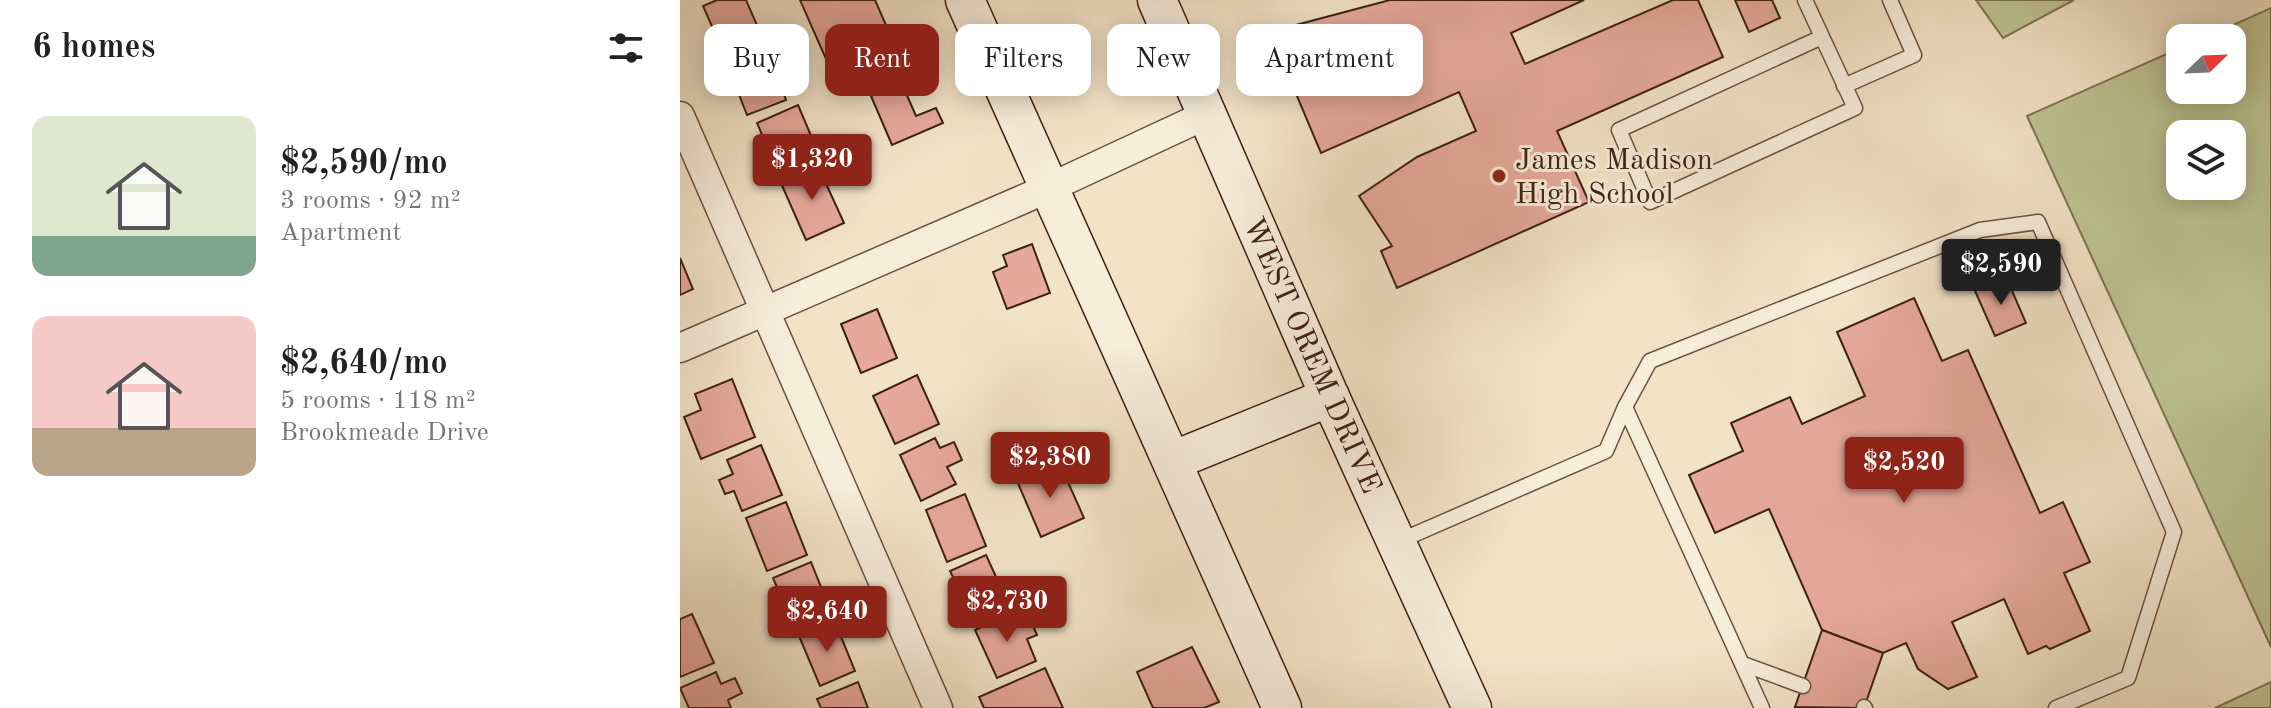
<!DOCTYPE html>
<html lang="en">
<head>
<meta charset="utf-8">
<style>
  body { margin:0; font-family:"Old Standard TT",serif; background:#f6f6f6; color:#222; height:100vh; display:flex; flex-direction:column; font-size:30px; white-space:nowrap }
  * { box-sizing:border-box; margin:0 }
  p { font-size:26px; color:#767676 }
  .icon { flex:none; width:44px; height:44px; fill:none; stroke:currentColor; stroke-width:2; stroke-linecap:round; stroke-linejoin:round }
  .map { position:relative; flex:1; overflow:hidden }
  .sheet { display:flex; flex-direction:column; background:#fff; width:680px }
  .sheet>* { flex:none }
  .guide { position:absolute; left:24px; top:24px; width:760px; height:72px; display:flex; gap:16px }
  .needle { width:52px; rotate:67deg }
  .fabs { position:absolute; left:1486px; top:24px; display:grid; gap:16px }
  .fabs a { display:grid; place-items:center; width:80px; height:80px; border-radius:16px; background:#fff; box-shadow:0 4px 20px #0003; font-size:40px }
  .price { position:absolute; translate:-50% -68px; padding:0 18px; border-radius:8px; background:#8f2418; color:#fff; font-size:26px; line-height:52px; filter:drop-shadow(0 2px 4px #0008) }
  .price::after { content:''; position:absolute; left:50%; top:48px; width:24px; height:18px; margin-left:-12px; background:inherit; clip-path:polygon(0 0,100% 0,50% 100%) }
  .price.selected { background:#222; color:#fff }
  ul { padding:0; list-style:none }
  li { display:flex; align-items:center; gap:24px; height:200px; padding:0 32px }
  li span { display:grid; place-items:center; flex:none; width:224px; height:160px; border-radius:16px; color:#555 }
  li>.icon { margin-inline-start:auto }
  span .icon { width:96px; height:96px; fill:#fffc; stroke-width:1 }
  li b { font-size:34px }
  h2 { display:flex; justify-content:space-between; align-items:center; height:96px; padding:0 32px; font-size:34px }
  .chip { padding:0 28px; border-radius:16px; background:#fff; box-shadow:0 4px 20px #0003; font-size:28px; line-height:72px }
  .chip.selected { background:#8f2418; color:#fff }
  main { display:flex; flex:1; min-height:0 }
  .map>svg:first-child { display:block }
</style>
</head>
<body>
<main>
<section class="sheet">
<h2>6 homes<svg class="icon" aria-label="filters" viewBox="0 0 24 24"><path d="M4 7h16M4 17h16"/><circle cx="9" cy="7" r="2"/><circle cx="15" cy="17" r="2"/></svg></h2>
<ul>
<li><span style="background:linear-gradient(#dfe7d0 75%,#7fa58c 0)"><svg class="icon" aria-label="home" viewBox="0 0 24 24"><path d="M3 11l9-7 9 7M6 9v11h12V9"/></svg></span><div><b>$2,590/mo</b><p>3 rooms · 92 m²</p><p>Apartment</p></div></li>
<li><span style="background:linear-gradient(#f6c9c9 70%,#b9a48a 0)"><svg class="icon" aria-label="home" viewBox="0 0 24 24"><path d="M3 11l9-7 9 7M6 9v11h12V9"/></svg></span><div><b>$2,640/mo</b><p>5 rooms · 118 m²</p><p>Brookmeade Drive</p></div></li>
</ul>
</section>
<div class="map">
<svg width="1591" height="708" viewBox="0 0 1591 708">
  <rect width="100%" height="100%" fill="#f2e3c7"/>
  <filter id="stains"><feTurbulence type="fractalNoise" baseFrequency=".0025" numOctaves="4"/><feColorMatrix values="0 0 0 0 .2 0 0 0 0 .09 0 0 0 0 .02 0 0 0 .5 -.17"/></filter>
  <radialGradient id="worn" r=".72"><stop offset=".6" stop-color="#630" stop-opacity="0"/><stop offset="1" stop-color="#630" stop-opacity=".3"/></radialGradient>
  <g fill="#bec393" stroke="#7e7252" stroke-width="2" fill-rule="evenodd">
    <polygon points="1296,0 1394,0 1323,38"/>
    <path d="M1591,8V647L1347,116L1500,48V90H1552V38H1524ZM1552,134V186H1500V134Z"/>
    <polygon points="1591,682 1591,708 1535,708"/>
  </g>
  <g fill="#e6a89b" stroke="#3e2111" stroke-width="2">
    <polygon points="37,0 66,0 83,39 45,56 23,6"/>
    <polygon points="120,0 195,0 209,32 146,59"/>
    <polygon points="710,0 904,0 831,33 845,64 993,0 1018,0 1043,57 877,131 909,202 717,288 701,251 712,246 679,196 737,157 796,131 779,92 641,153 611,82 597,30"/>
    <polygon points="1055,0 1092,0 1100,18 1069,32"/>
    <polygon points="87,49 106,100 67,115 47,64"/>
    <polygon points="222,84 236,116 256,108 263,123 212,145 191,96"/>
    <polygon points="118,105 132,138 127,140 134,157 98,172 77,123"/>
    <polygon points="137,164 164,223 126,240 100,181"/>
    <polygon points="352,244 370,293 327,309 313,272 327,266 323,255"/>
    <polygon points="0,258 13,289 0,295"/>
    <polygon points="1326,277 1346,323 1315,336 1295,291"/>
    <polygon points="1234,298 1262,361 1288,350 1360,513 1383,502 1410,562 1384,573 1410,631 1370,649 1366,646 1348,654 1324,599 1272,622 1297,677 1268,689 1238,669 1226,643 1203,653 1142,630 1089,509 1035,533 1009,475 1063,451 1051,423 1110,397 1122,424 1185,396 1157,332"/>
    <polygon points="197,309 217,358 181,373 161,324"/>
    <polygon points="237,375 259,424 215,444 193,396"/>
    <polygon points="52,379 75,437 21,459 4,417 21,410 15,394"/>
    <polygon points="255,438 260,448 274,442 282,460 267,467 276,484 241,501 220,455"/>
    <polygon points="81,445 102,495 62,511 54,491 45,494 39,480 53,474 47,460"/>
    <polygon points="379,462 404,518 361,537 337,481"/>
    <polygon points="285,494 306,546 267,562 246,510"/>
    <polygon points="106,502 127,555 87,571 66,518"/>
    <polygon points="306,555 328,603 293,619 270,571"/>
    <polygon points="131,562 151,612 114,627 93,578"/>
    <polygon points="334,612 340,626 351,621 357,635 347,639 356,661 317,678 295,630"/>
    <polygon points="12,614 34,663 0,677 0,619"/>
    <polygon points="155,622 175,671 140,686 119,636"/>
    <polygon points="1142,630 1203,653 1184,708 1115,707"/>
    <polygon points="512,647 539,702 524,708 473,708 457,672"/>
    <polygon points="365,668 383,708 304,708 299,697"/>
    <polygon points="36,672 41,684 55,678 62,693 48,700 51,708 9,708 0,688"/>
    <polygon points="178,682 188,708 141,708 137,699"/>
  </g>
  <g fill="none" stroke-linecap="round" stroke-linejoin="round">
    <defs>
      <g id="service">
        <polyline points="1125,0 1175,108 970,202 939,130 1142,37"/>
        <polyline points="1164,86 1234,55 1210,0"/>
        <polyline points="945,407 1082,708"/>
        <polyline points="717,542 926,451 945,407 970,361 1300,230 1358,222 1494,532 1448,678 1376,708"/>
        <polyline points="1063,664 1123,686"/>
        <polyline points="1184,707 1185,708"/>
      </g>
      <g id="minor">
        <polyline points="0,116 258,708"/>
        <polyline points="0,348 369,188 528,114"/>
      </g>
      <g id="secondary">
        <polyline points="285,0 602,708"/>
        <polyline points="477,0 650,397 792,708"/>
        <polyline points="492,461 650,397"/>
      </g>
    </defs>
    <use href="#service" stroke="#6b523e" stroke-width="17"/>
    <use href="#minor" stroke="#6b523e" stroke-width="31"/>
    <use href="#secondary" stroke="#3e2111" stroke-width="41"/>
    <use href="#service" stroke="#f7eddb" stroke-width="14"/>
    <use href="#minor" stroke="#f7eddb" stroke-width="28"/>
    <use href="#secondary" stroke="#f7eddb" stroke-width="38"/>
  </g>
  <circle fill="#8f2418" stroke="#f7eddb" stroke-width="3" cx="819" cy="176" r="8"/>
  <g text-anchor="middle" stroke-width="6" stroke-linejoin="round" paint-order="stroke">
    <g font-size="30" fill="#3e2111" stroke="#f7eddb" text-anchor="start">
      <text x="835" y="169">James Madison<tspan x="835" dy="34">High School</tspan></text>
    </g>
    <g font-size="30" fill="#3e2111" stroke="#f7eddb">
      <text transform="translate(633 355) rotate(66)" y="10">WEST OREM DRIVE</text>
    </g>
  </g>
  <rect width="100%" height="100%" filter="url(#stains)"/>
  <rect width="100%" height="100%" fill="url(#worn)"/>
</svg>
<div class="fabs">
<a><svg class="needle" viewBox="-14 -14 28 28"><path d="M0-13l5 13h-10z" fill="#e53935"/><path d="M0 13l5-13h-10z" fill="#767676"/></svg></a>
<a><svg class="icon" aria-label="layers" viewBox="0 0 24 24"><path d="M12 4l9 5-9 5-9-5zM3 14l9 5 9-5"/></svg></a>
</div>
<b class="price" style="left:132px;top:202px">$1,320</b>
<b class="price selected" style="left:1321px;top:307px">$2,590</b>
<b class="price" style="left:370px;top:500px">$2,380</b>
<b class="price" style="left:1224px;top:505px">$2,520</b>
<b class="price" style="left:327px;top:644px">$2,730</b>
<b class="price" style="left:147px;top:654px">$2,640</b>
<div class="guide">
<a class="chip">Buy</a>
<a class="chip selected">Rent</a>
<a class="chip">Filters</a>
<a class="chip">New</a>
<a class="chip">Apartment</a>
</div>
</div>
</main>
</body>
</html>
